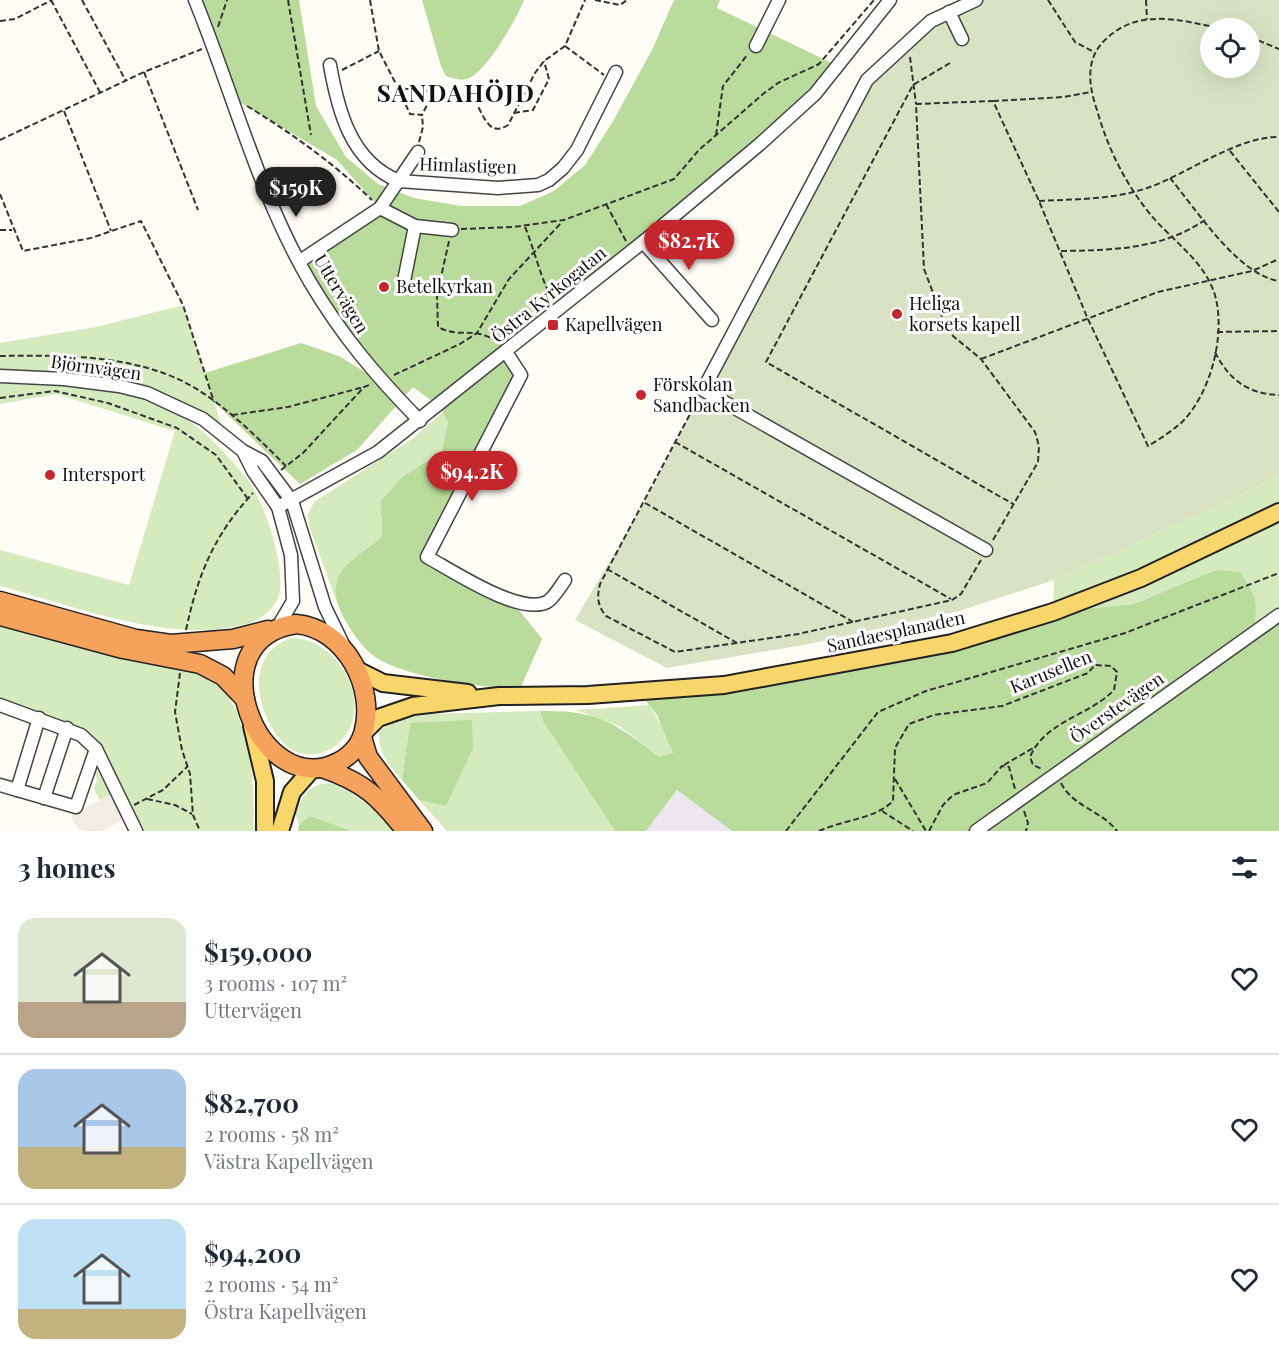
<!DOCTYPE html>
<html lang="en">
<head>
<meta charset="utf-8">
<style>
  body { margin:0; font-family:"Playfair Display",serif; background:#f6f6f7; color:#1f2937; height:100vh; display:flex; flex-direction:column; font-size:22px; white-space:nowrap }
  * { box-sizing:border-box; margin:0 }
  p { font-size:20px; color:#747a83 }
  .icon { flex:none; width:33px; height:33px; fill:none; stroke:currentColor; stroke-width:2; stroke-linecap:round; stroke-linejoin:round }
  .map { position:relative; height:831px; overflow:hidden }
  .side { display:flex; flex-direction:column; background:#fff; flex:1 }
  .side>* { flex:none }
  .tools { position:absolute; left:1200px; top:18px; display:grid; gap:12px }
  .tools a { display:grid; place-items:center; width:60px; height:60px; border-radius:50%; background:#fff; box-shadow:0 6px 24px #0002; font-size:30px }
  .price { position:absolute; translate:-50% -51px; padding:0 14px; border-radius:21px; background:#c4262e; color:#fff; font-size:20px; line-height:39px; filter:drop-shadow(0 2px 3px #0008) }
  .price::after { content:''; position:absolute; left:50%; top:36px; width:18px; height:14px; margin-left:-9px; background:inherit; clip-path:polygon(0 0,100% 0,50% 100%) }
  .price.current { background:#222; color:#fff }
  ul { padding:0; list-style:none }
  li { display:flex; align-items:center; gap:18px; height:150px; padding:0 18px }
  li+li { border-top:2px solid #e0e1e3 }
  li span { display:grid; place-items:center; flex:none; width:168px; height:120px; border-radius:18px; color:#555 }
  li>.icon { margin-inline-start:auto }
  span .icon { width:72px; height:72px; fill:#fffc; stroke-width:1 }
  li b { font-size:26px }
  h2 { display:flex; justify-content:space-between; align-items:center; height:72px; padding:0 18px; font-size:26px }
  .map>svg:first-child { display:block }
</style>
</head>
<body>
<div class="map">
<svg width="1279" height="831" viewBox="0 0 1279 831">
  <rect width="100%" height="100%" fill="#fffdf5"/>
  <polygon fill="#eee6ef" points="677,790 732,831 646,831"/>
  <g fill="#d5ebbd">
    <polygon points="183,305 225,436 147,393 0,376 0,343 96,327"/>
    <path d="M0,381C62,385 135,387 189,421C207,433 236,464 249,482C265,504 288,572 278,598C273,610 260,620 248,624C170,645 75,606 0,586V550L129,585L175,431L56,394L0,404Z"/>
    <polygon points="444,411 448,422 442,452 402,477 381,518 383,536 349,563 336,584 339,608 309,526 308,514 314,502 412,439"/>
    <polygon points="1279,474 1279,615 1252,634 1217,570 1134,604 1053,612 1054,580 1242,495"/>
    <path d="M0,623L186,667C195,671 209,674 216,681C250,714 256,787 253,831H136L81,735L0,705Z"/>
    <path d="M290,638C330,636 366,687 351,725C339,756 300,766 279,738C254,706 247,655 290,638Z"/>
    <polygon points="649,705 666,733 673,754 659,757 619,726 576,710"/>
    <path d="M540,711L543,721L615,831H447L419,800L446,806L410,723L402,780C388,764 378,753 379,731L397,719L428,714Z"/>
    <polygon points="95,768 112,794 100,800 94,789 97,779 93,771"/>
    <path d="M331,783C359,794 375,810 396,831H351L310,816L299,824L295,813C305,794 308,784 331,783Z"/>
  </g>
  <g fill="#b9dc9c">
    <path d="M195,0H299L316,106L346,157L378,184L414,198L461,206H520L554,191L585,165L612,123L652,50L674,0H720L717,8L838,66L815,94L507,352L521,375L427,557L512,601L542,639L520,689C484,688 397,677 370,653C360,644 352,632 345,620C340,611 334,597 336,585C339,563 368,551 382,536L381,501L402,477L442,452L448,422L439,406L413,387L357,450L300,484L214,402L205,373L301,343L339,356L378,380L300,261L380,208L337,160L233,98Z"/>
    <path d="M422,0H524C517,18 487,71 469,78C461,82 453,78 446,76L441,66Z"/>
    <path d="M1216,570L1240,572C1257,597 1259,604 1252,634L1279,615V831H732L677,790L646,831H615L543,721L540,711C598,710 614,722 659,757L673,753L657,715L638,691L856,662L1053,612L1134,604Z"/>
    <polygon points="472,720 473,748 446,806 419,800 402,780 410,723"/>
    <polygon points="310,816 351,831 298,831 299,824"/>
  </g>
  <path fill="#d9e3c4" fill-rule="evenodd" d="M976,0H1279V474L1242,495L1054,580L959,611L809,644L667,668L575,620L644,503L859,93L931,21ZM1210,28H1250V68H1210Z"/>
  <polygon fill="#f1ede2" points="112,794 125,819 102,831 84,831 82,829 79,831 71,817 73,812 77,812"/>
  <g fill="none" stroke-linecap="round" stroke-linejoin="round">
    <defs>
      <g id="minor">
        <path d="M195,0C233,93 259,195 310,282C342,336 376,376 420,421"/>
        <polyline points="976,0 931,21 867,80 703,390 986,550"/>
        <polyline points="949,12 962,39"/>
        <polyline points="756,46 779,0"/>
        <path d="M330,65C338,111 351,162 399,181L498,188L538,185L549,180L563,168L577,150L616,72"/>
        <polyline points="380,208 415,226 452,230"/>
        <polyline points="643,242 712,320"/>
        <polyline points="300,261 380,208 418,152"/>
        <polyline points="404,281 415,226"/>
        <path d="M506,352L521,375L427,557C453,571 520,616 547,602C554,598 560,587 565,580"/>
        <polyline points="0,376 64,379 119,386 147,393 203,419 243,451 262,461 292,501 325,607 343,644"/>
        <polyline points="243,451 253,471 278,507 291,555 293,601 277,628"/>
        <polyline points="278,507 378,452 643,242 760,144 815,94 890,0"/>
        <polyline points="0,705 81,735 96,749 136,831"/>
        <polyline points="0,785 76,807 96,749"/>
        <polyline points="17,790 39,718"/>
        <polyline points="44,798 67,728"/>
        <polyline points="976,831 1279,615"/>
      </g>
      <g id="major">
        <polyline points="357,670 383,683 468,693"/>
        <polyline points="252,726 265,781 265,831"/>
        <polyline points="364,732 378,718 413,706 499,696 588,695 724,685 952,643 1053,612 1141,578 1279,512"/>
        <polyline points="280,831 292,792 313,768"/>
      </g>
      <g id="highway">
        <polyline points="0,601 136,639 171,644 233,639 268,630"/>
        <polyline points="0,616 123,649 200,664 223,676 245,699"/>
        <path d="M296,624C345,628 377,688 363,734C359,747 348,758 336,763C259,800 194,639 296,624Z"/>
        <polyline points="362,737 368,757 423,831"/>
        <path d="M322,768C364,782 379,797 406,831"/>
      </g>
    </defs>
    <use href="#minor" stroke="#444" stroke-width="15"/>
    <use href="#major" stroke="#222" stroke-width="20"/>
    <use href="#highway" stroke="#222" stroke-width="21"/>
    <g stroke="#333" stroke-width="2" stroke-dasharray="6 3" stroke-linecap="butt">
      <polyline points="51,0 101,94"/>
      <polyline points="82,0 126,81"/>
      <polyline points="288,0 311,135"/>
      <path d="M370,0L379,51L398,88L470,96C483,106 485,140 508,125L535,73L544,61L565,46L585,0"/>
      <polyline points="595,0 620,5 627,0"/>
      <polyline points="1048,0 1075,42 1094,52"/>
      <polyline points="1146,0 1147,19"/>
      <polyline points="0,21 15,19 52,0"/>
      <polyline points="218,27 227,0"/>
      <polyline points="1250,37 1279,49"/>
      <polyline points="565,46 604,75"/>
      <polyline points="910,57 916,104"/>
      <polyline points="950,63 913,85 766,362 1013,504"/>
      <polyline points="342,70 379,51"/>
      <polyline points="144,72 198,210"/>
      <polyline points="398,88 410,114 422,115 433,93"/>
      <polyline points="993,101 1064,97 1091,92"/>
      <path d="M247,106C293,134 333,163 372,200"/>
      <polyline points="64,111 111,231"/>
      <polyline points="514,113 533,110 549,79 544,61"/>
      <polyline points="716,135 723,86 748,54"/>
      <polyline points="0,140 144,72 202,49"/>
      <polyline points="419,142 423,127 422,115"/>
      <polyline points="1230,151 1279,212"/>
      <path d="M1170,178C1196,209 1238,275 1279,281"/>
      <polyline points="0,194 23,251 91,238 141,221 183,305 214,402"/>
      <path d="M1039,201C1076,199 1114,200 1150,187C1188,173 1239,136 1279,137"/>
      <polyline points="606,204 626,241"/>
      <path d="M525,227C533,245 543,287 553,299"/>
      <polyline points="461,229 513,227 564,220 674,179 699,150 763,94 778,83 819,64 874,0"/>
      <polyline points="0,230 12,230"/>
      <path d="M449,241L437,295L438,327C463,340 475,324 499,344"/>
      <path d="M1061,251C1111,250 1161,250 1205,220"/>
      <polyline points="1217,332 1279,331"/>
      <path d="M1215,352C1229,380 1248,394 1279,395"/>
      <path d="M0,356C66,355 142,354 200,391C232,412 259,439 286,466"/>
      <polyline points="981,359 1158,292 1252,271 1279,259"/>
      <polyline points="394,375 460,344 477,333 509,279 562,222"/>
      <polyline points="0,398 55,391 108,403 177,428 216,455 248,499"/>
      <path d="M698,399L600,584C597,597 597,605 606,616L675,652L798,634L952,600L961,594L981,560"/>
      <polyline points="232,415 288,407 364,387"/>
      <polyline points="675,442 951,599"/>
      <polyline points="281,470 303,453 364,387 372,384"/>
      <polyline points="645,503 853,622"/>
      <path d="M993,540L1038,462L1039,446L1035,432L981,359L953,336L943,319L924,269L916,104L993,101L1039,201L1087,317L1148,446C1160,439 1172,431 1182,422C1210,394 1225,338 1216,299C1207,262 1173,242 1150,214C1125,183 1108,149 1097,110C1089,87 1085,61 1103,42C1135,8 1177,19 1218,28"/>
      <polyline points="607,569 737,643"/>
      <path d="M186,630C198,574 214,535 253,493"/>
      <polyline points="180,673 175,712 182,750 190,774 193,815 200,831"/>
      <polyline points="1004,765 1035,747"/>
      <polyline points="895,779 926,831"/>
      <path d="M1061,783C1072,806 1102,811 1117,831"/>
      <polyline points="147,799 175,805 192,814"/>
      <polyline points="134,805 163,790 188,766"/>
      <polyline points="882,811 913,831"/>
      <polyline points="1024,811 1028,823 1026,831"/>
      <polyline points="786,831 878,712 926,691 1125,633 1279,573"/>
      <path d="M819,831C843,820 875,819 893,801L895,748L909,724L934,715L1002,706L1088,673L1095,665L1111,666L1117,672L1114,690C1089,716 1045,721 1030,757L1033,765L1042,769"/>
      <polyline points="929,831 943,805 953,795 987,783 1002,766 1009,767 1015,789"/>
    </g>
    <use href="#minor" stroke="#fff" stroke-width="12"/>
    <use href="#major" stroke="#f9d66b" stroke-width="16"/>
    <use href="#highway" stroke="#f5a25d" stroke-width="18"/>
  </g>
  <g fill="#c4262e" stroke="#fff" stroke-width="2">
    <circle cx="384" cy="287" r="6"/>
    <circle cx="897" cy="314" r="6"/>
    <rect x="547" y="319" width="12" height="12" rx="3"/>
    <circle cx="641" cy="395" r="6"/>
    <circle cx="50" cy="475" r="6"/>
  </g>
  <g text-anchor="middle" stroke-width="6" stroke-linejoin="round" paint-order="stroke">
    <g font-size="18" fill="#111" stroke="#fff">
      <text transform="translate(468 166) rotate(2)" y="6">Himlastigen</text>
      <text transform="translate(341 294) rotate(59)" y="6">Uttervägen</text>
      <text transform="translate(549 295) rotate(-39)" y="6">Östra Kyrkogatan</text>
      <text transform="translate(96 368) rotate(8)" y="6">Björnvägen</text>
      <text transform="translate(896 632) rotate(-12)" y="6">Sandaesplanaden</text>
      <text transform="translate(1051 672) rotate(-22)" y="6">Karusellen</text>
      <text transform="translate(1117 708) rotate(-35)" y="6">Överstevägen</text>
    </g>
    <g font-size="18" fill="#111" stroke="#fff" text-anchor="start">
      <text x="396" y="293">Betelkyrkan</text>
      <text x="909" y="310">Heliga<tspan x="909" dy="21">korsets kapell</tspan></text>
      <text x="565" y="331">Kapellvägen</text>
      <text x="653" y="391">Förskolan<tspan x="653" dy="21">Sandbacken</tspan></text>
      <text x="62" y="481">Intersport</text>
    </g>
    <g font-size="24" font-weight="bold" letter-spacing="1.5" fill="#111" stroke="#fff">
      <text x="456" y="102">SANDAHÖJD</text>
    </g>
  </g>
</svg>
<div class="tools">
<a><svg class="icon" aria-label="locate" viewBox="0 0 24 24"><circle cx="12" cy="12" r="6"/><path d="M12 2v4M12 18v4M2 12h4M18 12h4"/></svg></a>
</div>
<b class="price current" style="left:296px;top:218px">$159K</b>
<b class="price" style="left:689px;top:271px">$82.7K</b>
<b class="price" style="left:472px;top:502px">$94.2K</b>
</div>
<section class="side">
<h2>3 homes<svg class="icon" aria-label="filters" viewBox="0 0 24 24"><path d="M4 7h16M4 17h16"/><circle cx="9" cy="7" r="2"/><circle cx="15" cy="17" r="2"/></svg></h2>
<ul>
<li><span style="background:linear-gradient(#dfe7d0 70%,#b9a48a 0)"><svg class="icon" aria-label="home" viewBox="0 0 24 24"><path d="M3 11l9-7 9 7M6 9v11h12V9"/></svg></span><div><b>$159,000</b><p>3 rooms · 107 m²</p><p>Uttervägen</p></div><svg class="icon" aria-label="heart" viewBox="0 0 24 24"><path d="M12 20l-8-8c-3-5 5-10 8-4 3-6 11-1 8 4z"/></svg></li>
<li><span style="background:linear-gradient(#a9c7e8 65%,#c2b280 0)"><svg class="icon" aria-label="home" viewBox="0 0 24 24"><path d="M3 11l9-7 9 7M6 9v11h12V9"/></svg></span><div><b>$82,700</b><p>2 rooms · 58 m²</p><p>Västra Kapellvägen</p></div><svg class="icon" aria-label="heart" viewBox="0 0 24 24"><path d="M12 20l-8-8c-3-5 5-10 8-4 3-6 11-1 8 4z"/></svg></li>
<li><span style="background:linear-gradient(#bfe0f5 75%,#c2b280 0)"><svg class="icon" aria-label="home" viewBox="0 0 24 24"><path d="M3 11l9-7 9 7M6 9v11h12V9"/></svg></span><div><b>$94,200</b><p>2 rooms · 54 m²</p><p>Östra Kapellvägen</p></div><svg class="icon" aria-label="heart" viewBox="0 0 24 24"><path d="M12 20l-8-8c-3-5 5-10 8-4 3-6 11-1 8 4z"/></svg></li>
</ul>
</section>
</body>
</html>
